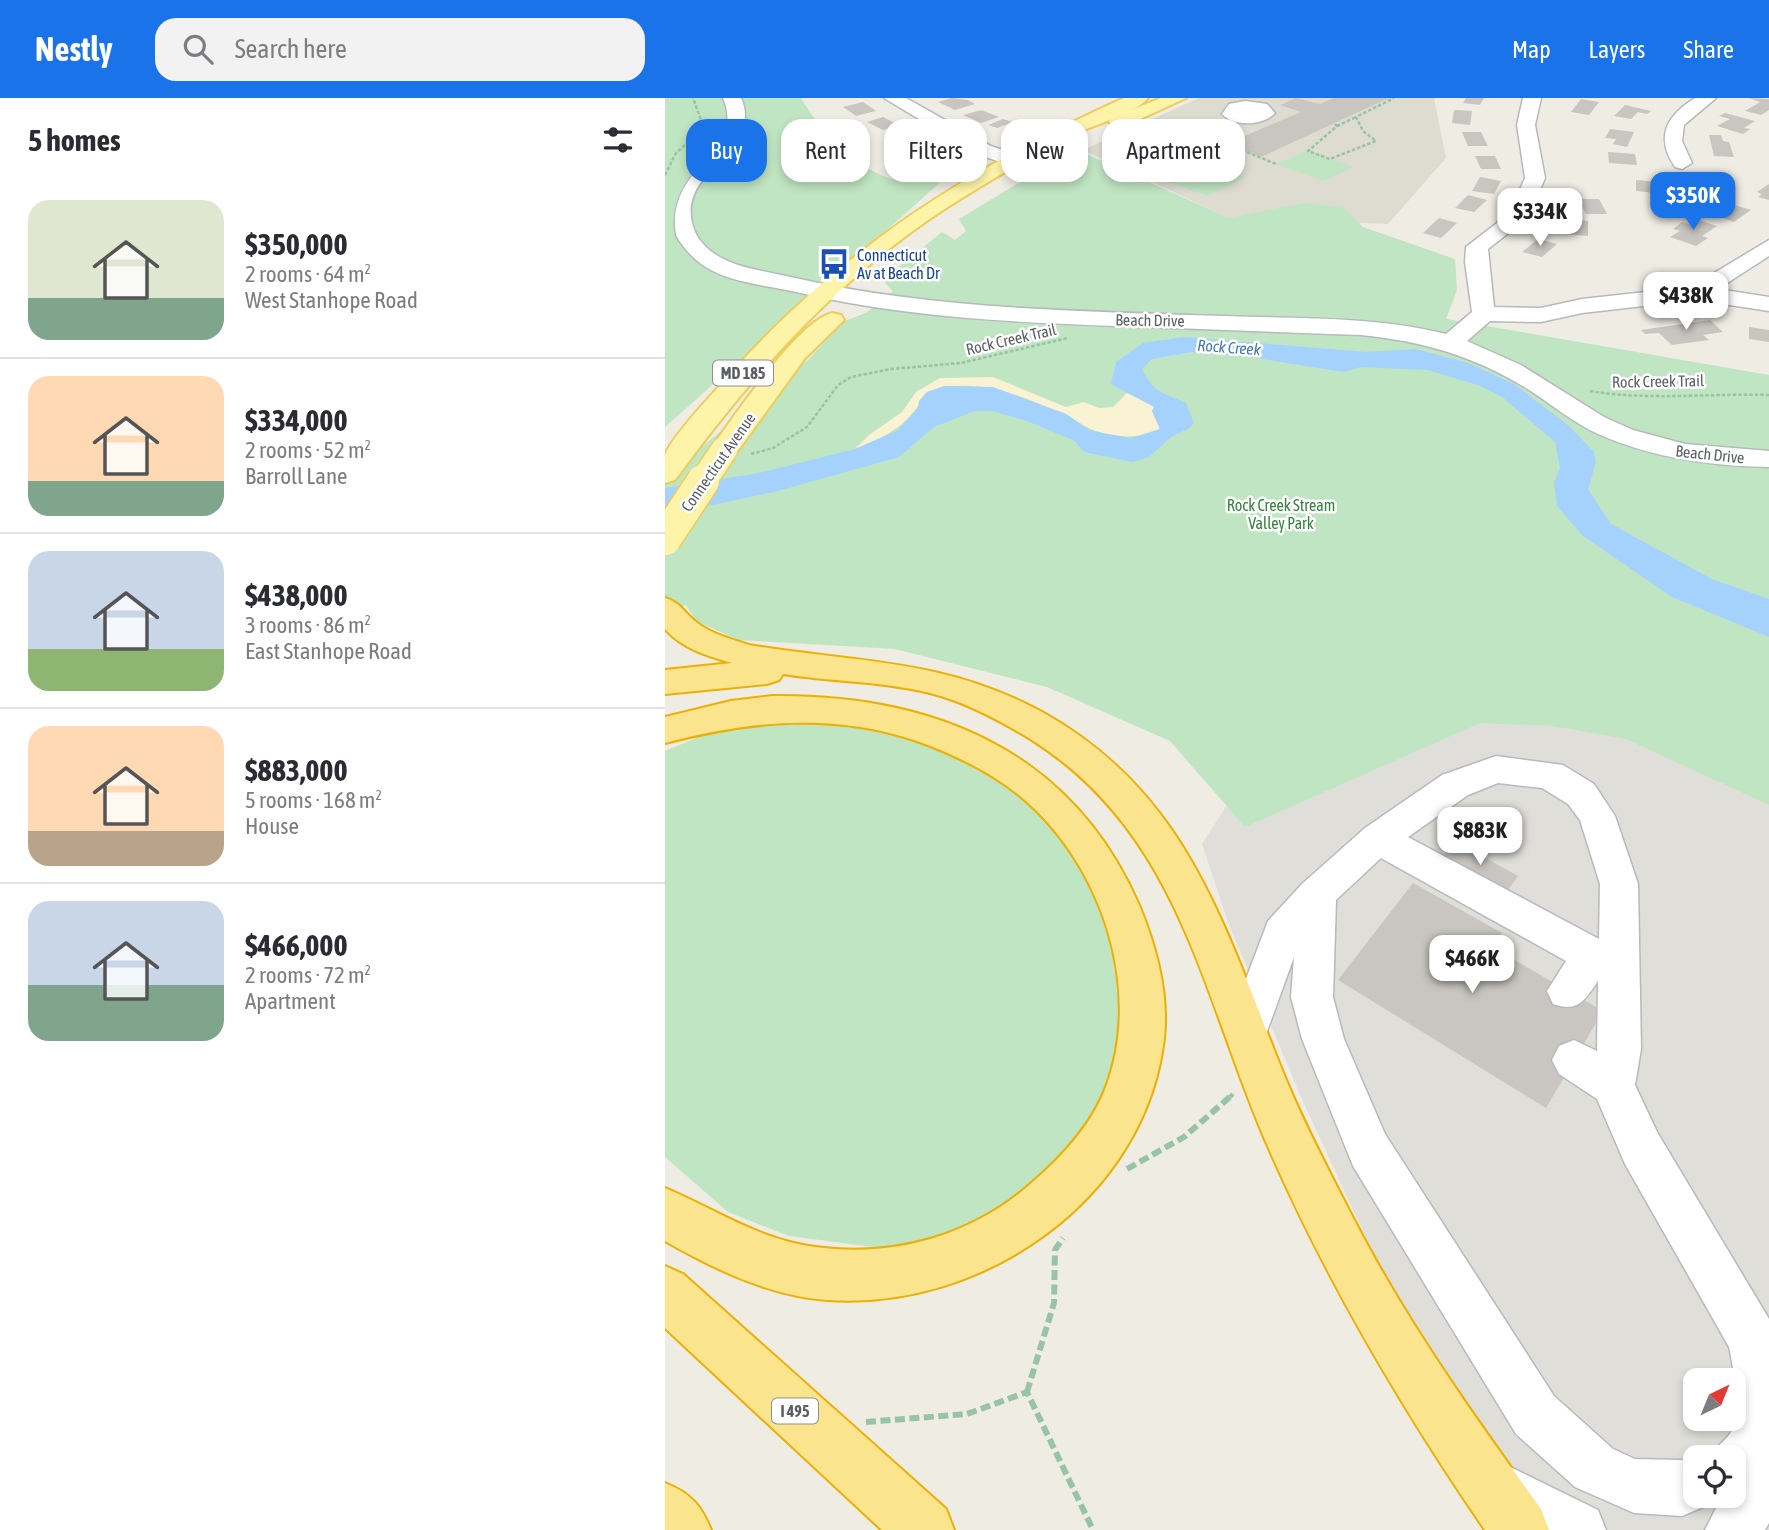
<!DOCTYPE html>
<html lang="en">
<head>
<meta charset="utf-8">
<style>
  body { margin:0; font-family:"Asap Condensed",sans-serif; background:#f2f2f3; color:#2b2b33; height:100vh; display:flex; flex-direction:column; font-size:26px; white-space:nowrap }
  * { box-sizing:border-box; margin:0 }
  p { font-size:23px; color:#7c7c81 }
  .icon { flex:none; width:38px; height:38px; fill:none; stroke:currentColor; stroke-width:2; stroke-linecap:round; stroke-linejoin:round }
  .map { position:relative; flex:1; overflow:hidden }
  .sheet { display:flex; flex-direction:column; background:#fff; width:665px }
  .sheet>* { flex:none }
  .guide { position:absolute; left:21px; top:21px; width:665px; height:63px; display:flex; gap:14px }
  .needle { width:46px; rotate:43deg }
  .tools { position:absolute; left:1018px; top:1270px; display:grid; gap:14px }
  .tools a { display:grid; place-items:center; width:63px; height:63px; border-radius:14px; background:#fff; box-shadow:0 4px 10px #0003; font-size:35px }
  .price { position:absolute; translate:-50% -60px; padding:0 16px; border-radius:14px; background:#fff; color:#222; font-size:23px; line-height:46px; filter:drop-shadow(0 2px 4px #0008) }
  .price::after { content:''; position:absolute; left:50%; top:42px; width:21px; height:16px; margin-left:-10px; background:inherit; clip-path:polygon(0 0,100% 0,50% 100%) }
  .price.on { background:#1a73e8; color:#fff }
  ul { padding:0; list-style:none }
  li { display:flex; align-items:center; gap:21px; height:175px; padding:0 28px }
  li+li { border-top:2px solid #e1e1e2 }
  li span { display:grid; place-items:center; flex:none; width:196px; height:140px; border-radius:21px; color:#555 }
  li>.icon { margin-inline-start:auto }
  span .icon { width:84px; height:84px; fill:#fffc; stroke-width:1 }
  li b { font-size:30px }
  h2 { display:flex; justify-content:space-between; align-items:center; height:84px; padding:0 28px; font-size:30px }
  .tag { padding:0 24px; border-radius:21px; background:#fff; box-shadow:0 4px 10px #0003; font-size:24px; line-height:63px }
  .tag.on { background:#1a73e8; color:#fff }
  header { display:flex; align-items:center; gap:42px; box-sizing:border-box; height:98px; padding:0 35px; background:#1a73e8; color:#fff }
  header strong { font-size:33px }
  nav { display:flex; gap:38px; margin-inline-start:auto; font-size:24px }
  .search { width:490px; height:63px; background:#f2f2f3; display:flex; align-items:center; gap:18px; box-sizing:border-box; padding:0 24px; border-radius:21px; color:#7c7c81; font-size:26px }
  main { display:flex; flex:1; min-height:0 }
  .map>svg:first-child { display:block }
</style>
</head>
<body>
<header>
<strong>Nestly</strong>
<div class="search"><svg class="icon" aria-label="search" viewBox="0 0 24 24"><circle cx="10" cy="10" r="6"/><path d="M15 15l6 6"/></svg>Search here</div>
<nav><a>Map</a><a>Layers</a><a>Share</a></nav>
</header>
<main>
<section class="sheet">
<h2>5 homes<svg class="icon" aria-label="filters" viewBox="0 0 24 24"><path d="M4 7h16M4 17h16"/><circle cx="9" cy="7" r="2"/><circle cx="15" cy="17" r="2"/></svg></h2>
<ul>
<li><span style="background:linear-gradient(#dfe7d0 70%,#7fa58c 0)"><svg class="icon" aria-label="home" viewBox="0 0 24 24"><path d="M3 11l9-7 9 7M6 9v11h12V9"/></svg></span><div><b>$350,000</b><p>2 rooms · 64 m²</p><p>West Stanhope Road</p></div></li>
<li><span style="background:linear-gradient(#ffd9b3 75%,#7fa58c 0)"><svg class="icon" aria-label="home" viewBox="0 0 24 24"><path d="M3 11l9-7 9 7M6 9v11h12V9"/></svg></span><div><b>$334,000</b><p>2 rooms · 52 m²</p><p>Barroll Lane</p></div></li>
<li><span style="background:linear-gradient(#c9d6e8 70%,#8fb573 0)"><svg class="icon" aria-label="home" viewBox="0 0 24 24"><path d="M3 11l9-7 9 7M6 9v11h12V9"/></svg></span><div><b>$438,000</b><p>3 rooms · 86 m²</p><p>East Stanhope Road</p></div></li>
<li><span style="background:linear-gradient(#ffd9b3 75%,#b9a48a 0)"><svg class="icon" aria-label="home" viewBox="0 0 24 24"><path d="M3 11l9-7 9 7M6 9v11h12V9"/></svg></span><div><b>$883,000</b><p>5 rooms · 168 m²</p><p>House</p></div></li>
<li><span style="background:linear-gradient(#c9d6e8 60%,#7fa58c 0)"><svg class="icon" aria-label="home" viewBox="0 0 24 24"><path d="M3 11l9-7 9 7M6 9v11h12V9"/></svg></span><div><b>$466,000</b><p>2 rooms · 72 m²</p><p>Apartment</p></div></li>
</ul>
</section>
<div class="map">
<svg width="1104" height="1432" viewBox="0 0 1104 1432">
  <rect width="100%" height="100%" fill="#eeece3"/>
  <path fill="#dfded8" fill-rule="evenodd" d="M870,589L1104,671V1432H886L804,1320L725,1192L636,999L563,824L537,746L578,682ZM1031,1283H1069V1321H1031ZM1031,1360H1069V1398H1031Z"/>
  <polygon fill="#dedbd1" points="534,0 769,0 781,60 723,126 564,120 418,52"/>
  <g fill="#c0e5c2">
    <path d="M0,0H136C157,35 192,74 235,83C249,86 265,83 279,81L0,329Z"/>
    <polygon points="495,50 580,79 543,98 457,68"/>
    <polygon points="643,53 688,69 658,83 611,66"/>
    <polygon points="417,54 564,120 638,105 678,109 698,129 790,161 792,192 781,221 1104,277 1104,707 961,641 888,628 815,625 580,729 505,643 382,589 230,551 74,542 31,523 21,507 0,517 0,379 143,262 177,224 201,215 228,193 220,185 225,176 277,134 290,142 301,133 294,121 393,61"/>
    <polygon points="114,626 187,627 269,643 340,677 398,729 444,807 466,900 453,979 400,1071 308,1137 231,1152 124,1138 63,1114 0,1059 0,653 43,635"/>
  </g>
  <path fill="#f9f2d3" d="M328,279L401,309L419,304L434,310L448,309L462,295L490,308L487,313L495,331C463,346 427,337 401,316C397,313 390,313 386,311C345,293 306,279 262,294C245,325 223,339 190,351L204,337L237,314L251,294L275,280Z"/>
  <path fill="#a4d2fd" d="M519,239L701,254L751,251L803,265L849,286L904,328L929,354L931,364L923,391L946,426L1047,481L1104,501V539L1007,499L918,438L892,408L889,384L895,370L890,344L837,299L815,288L763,272L696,269L678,274L585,259L527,254L487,261L477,271C489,296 498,294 521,305L529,325L523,331L506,339L484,359L468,364L419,354L410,343L362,323L327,313H310L269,329L234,359L113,393L0,417V390L94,375L190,351L233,332L253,310L254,303L262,294L279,288L328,289L401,316L425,332L438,335L466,340L495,331L487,313L489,309L446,286L451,264L478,245Z"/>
  <g fill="#c9c6c1">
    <polygon points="287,0 303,2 310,6 290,12 273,4"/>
    <polygon points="631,0 655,6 669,0 724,0 596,59 561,46 636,14 615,7"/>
    <polygon points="801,0 819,0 815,7 798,5"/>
    <polygon points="1084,0 1104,1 1104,12 1096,17 1080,13 1095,4"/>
    <polygon points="916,1 934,4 924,17 906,14"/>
    <polygon points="198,4 211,13 191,18 178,9"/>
    <polygon points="960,7 986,13 982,16 973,14 966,21 949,18"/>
    <polygon points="316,12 334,19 316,25 298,17"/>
    <polygon points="789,12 807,13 805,27 787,25"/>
    <polygon points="1060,15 1090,23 1079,30 1085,31 1078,36 1052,28 1065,21 1054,18"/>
    <polygon points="218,19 234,27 218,32 202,24"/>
    <polygon points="338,21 348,24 332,30 323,27"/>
    <polygon points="945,31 969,34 962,49 948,46 951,41 940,40"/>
    <polygon points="244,32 262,41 244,47 226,38"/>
    <polygon points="797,34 816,34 823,48 803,48"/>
    <polygon points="1044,37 1056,37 1058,43 1064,44 1069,59 1049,58"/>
    <polygon points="270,47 288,57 268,63 254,52"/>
    <polygon points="943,54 970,56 972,67 944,65"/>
    <polygon points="810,58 830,58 836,71 816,71"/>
    <polygon points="815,79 836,83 829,96 807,93"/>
    <polygon points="971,82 1020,86 1020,92 1008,91 1009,97 971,93"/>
    <polygon points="1104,86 1104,102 1093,99 1097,96 1092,94"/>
    <polygon points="803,97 822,102 809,114 790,110"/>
    <polygon points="913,101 934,101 942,116 921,116"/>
    <polygon points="1063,105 1086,112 1069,124 1055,119 1061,115 1051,112"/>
    <polygon points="774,120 792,125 776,140 758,135"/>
    <polygon points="899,121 923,123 923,138 899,136"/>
    <polygon points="1033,122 1052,128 1037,138 1043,140 1031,148 1005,139 1015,133 1008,131 1017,124 1026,127"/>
    <polygon points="873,141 892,146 877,159 857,154"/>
    <polygon points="1045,222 1058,234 1038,237 1044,242 1007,247 994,235 980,236 976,232"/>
    <polygon points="1084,229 1104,232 1104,244 1084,241"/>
    <polygon points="790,743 853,778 840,796 776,761"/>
    <polygon points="748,785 837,835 827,849 938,913 881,1010 673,882"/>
  </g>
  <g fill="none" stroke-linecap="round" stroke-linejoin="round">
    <defs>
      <g id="minor">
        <path d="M58,0H76C101,55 0,74 32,138C51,168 90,171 121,178C265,212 412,213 559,218C633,221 709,218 781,236L807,214L800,164L801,149L832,125L852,98L860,80L852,27L858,0H876L870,27L880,80L872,99L846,133L823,151L829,209L876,210L917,201L1026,189L1104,142V158L1053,191L1104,199V213L1032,202L917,215L876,224L825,223L802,243L856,267L939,319L968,332L1020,346L1104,353V369C1045,368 987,360 933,336C907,324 885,305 861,290C809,258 757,243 696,237C615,234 533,231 452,228C344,224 236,219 131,194C105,188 71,185 48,173C33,166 19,152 11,137C0,68 82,54 58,0Z"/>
        <polygon points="219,0 241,0 326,48 371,64 374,68 364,74 312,56"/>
        <path d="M1030,0H1051L1019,27L1017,43L1027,65L1017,71L1010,69C990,39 1001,18 1030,0Z"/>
        <path d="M580,3L602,6L610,15C598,28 569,29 557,16L564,6Z"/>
        <path d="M831,658L898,667L929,686L950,718L973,786L976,951L970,987L992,1034L1104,1221V1425L1100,1432H1040L1057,1398H1069V1360H1046C1050,1348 1060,1344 1066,1334C1076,1315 1069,1272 1064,1249L960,1066L932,1001L894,976L887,962L894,948L909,942L932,953L933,883C920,902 913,915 888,906L882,893L901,863L716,760L671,802L668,899L679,941L720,1036L889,1298L948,1351L970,1361L1017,1362L1031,1358L1036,1360H1031V1398H1053L1050,1404L1017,1418L969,1415L910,1389L851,1336L688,1068L637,941L626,899L629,859L596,950L581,955L566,950L560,936L603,823L638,785L700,730L777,677ZM833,685L877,690L903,706L915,722L935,786L934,841L743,739L803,697Z"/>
        <polygon points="833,1363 933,1412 941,1432 855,1432 814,1410 805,1391 814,1372"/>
      </g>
      <g id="major">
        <path d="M459,0H483C472,15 426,28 407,37C363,60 320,85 278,112C170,183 86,278 10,382L0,385C0,376 0,366 0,358C3,343 47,296 59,283C172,154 303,70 459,0Z"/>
        <polygon points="496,0 521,0 460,28 453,30 444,24 446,20"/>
        <path d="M167,215L176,217L179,222L140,260L69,358L59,360L49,358L45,352C67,321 133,223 167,215Z"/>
      </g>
      <g id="highway">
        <path d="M0,500C15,504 19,515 31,524C46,536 66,541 84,547C191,565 277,560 377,614C525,696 560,832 619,977C639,1026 664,1073 688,1120C741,1223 808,1317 876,1411L884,1432H820C735,1308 661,1182 601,1044C537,896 515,736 367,642C336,623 301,604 265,595C217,583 167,584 118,576L114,582L102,586L0,596V572L67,565C43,558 18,551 0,531Z"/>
        <path d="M107,598C269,596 407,653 474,807C491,848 504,895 499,940C481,1101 317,1213 162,1202C105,1198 49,1171 0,1143V1090C55,1113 96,1144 159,1150C233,1158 305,1137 362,1089C394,1062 426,1029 441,989C479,889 435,763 354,697C324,673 288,656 252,643C167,614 85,623 0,645V619L66,603Z"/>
        <polygon points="0,1168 18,1176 281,1411 289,1432 217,1432 0,1230"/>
        <path d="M0,1385C25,1395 36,1407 46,1432H0Z"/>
      </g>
    </defs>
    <use href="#minor" stroke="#b6b9bd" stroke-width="3"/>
    <use href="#major" stroke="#eecc5c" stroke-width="4"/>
    <use href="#highway" stroke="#ecaf05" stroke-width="4"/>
    <g stroke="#98c4a6" stroke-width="2.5" stroke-dasharray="3.5 2" stroke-linecap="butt">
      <polyline points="670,26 672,28 643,53 665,61 711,43 698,33 691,19 729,0"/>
      <polyline points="672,28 691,19"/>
      <polyline points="577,52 611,66"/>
      <polyline points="0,77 11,55 39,30 28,0"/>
      <path d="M925,293C984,303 1045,295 1104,297"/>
      <polyline points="86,356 108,350 142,329 173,287 186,279 226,271 296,265 403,240"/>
    </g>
    <polyline stroke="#98c4a6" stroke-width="4.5" stroke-dasharray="8 3.5" stroke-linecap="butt" points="565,999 568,996"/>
    <g stroke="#98c4a6" stroke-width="6" stroke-dasharray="10 4.5" stroke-linecap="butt">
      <polyline points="462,1071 519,1039 567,997"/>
      <polyline points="362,1294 389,1205 390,1152 398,1140"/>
      <polyline points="201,1324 302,1316 362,1294 428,1432"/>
    </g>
    <use href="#minor" fill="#fff" fill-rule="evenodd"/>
    <use href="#major" fill="#fdf3a9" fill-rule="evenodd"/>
    <use href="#highway" fill="#fae48e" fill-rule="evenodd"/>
    <defs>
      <polyline id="major-bridge-far1" points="37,385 59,352"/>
      <polyline id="major-bridge" points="0,441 38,383"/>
    </defs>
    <use href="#major-bridge-far1" stroke="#eecc5c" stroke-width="29" stroke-linecap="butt"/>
    <use href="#major-bridge" stroke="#eecc5c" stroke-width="35" stroke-linecap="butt"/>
    <use href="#major-bridge-far1" stroke="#fdf3a9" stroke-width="26"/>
    <use href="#major-bridge" stroke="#fdf3a9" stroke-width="32"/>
  </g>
  <defs>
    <symbol id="bus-bare" viewBox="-9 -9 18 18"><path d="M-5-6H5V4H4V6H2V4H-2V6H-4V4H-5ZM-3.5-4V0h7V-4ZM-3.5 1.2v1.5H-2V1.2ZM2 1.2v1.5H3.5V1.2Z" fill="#1a4fb4" stroke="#fff" stroke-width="2.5" paint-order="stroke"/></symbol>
  </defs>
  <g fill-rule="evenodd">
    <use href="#bus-bare" x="147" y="144" width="44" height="44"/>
  </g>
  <g text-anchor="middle" stroke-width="5" stroke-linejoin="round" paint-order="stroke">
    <g font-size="16" fill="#164399" stroke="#fff" text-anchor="start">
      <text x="192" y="163">Connecticut<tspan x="192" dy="18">Av at Beach Dr</tspan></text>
    </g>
    <g font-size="16" fill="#5b5f64" stroke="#fff">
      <text transform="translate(485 222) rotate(1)" y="6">Beach Drive</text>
      <text transform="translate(346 241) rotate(-13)" y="6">Rock Creek Trail</text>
      <text transform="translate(993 283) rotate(-1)" y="6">Rock Creek Trail</text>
      <text transform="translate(1045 356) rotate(6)" y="6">Beach Drive</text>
      <text transform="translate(53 364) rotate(-55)" y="6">Connecticut Avenue</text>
    </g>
    <g font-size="16" font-style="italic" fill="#4477b7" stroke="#fff">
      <text transform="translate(564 249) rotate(4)" y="6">Rock Creek</text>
    </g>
    <g fill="#fff" stroke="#8c8f92" stroke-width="2">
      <rect x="48" y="262.5" width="60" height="25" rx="5"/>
      <rect x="107" y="1300.5" width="46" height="25" rx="5"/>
    </g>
    <g font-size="16" font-weight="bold" fill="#5b5f64">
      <text x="78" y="281">MD 185</text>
      <text x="130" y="1319">I 495</text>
    </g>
    <g font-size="16" fill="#36813d" stroke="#fff">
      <text x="616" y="413">Rock Creek Stream<tspan x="616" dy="18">Valley Park</tspan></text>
    </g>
  </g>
</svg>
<div class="tools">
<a><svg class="needle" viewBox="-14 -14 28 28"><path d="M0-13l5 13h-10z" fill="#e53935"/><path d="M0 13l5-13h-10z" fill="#7c7c81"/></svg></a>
<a><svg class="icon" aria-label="locate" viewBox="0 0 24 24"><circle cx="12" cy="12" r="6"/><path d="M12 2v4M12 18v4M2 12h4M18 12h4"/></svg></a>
</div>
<b class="price on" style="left:1028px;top:134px">$350K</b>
<b class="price" style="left:875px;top:150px">$334K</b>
<b class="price" style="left:1021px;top:234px">$438K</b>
<b class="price" style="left:815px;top:769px">$883K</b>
<b class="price" style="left:807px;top:897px">$466K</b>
<div class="guide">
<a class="tag on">Buy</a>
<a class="tag">Rent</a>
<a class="tag">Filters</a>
<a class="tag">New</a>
<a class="tag">Apartment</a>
</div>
</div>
</main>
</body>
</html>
